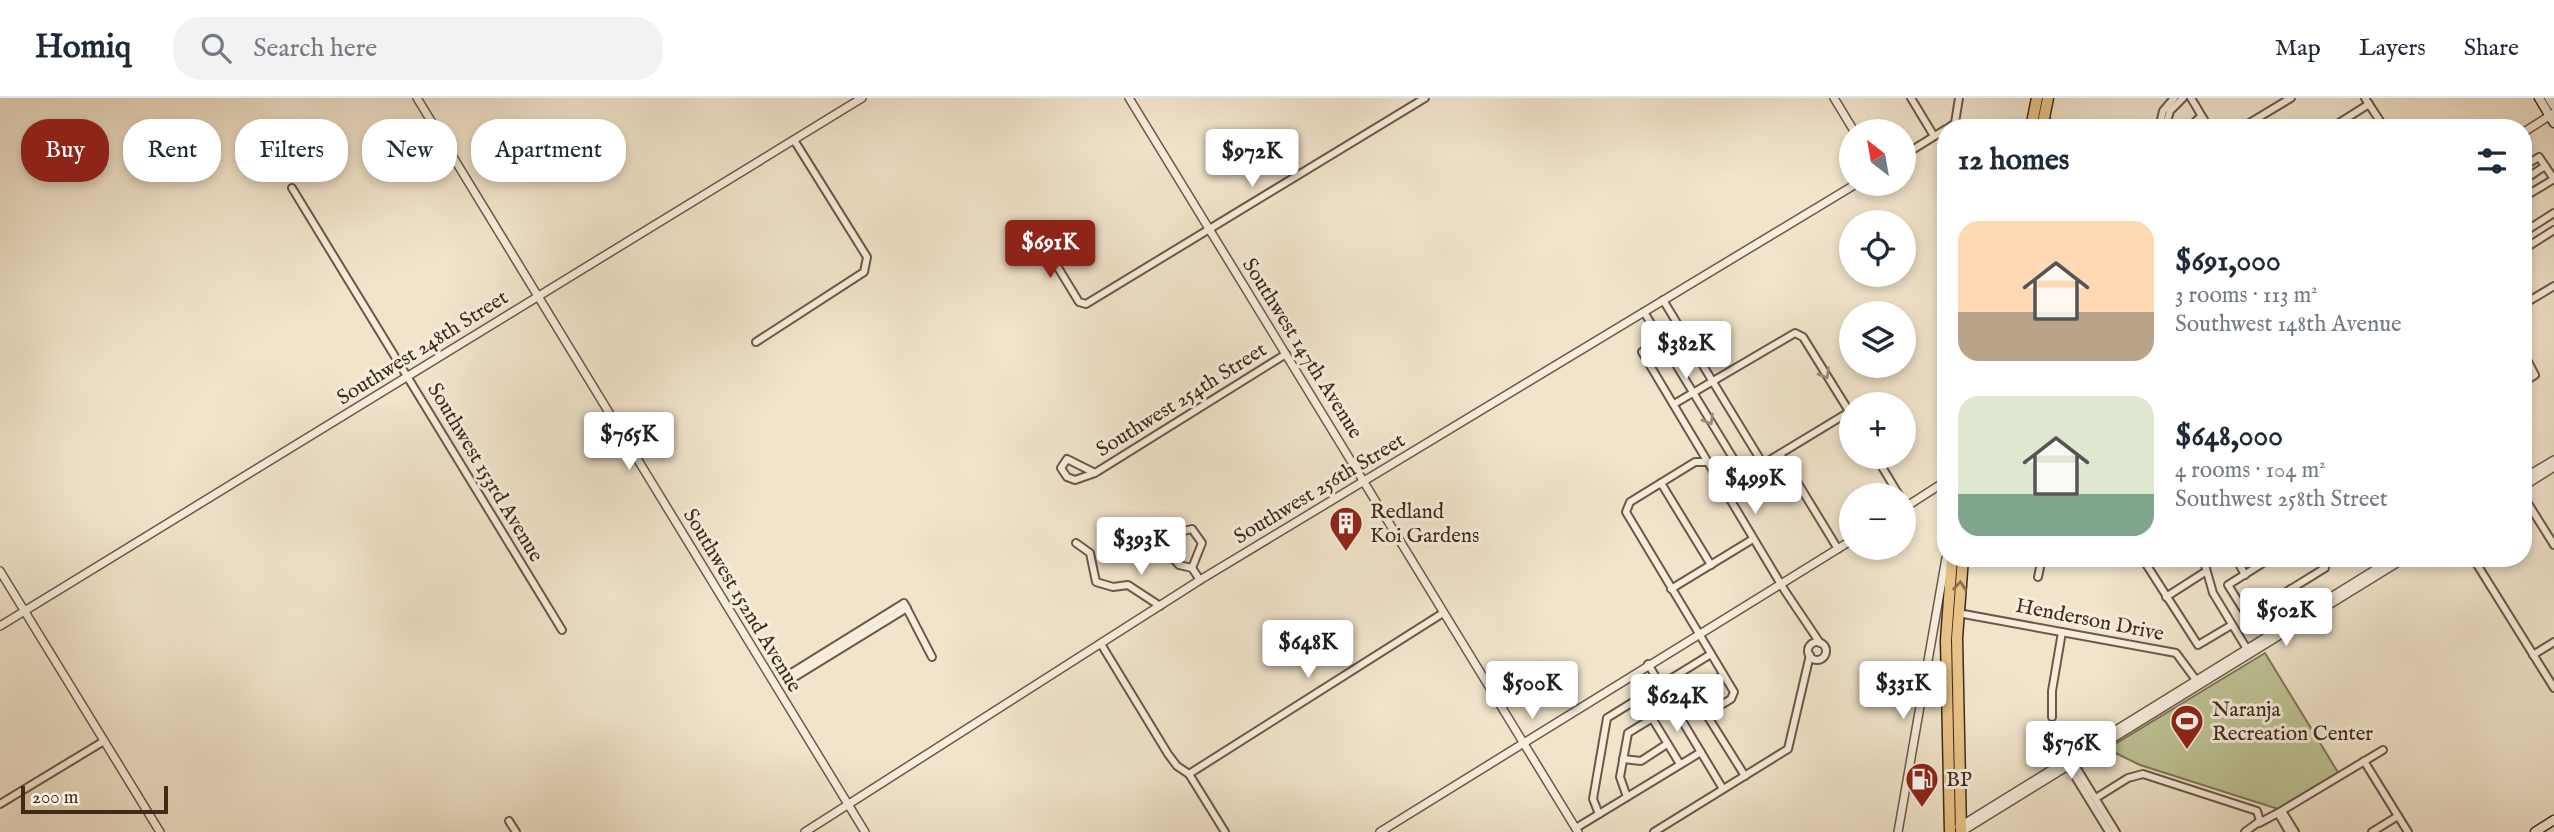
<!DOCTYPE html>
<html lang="en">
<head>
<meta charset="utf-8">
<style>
  body { margin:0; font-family:"IM FELL English",serif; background:#f2f2f3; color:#1f2937; height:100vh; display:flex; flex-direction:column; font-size:26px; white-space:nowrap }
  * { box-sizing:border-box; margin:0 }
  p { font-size:23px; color:#747a83 }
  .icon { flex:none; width:38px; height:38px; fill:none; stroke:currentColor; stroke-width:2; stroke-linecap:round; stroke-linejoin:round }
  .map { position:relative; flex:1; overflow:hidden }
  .side { position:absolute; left:1937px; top:21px; width:595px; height:448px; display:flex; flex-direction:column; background:#fff; border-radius:28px; box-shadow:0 4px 10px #0003 }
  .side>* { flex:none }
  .top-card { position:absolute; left:21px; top:21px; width:665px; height:63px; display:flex; gap:14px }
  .needle { width:46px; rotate:329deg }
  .fabs { position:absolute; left:1839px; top:21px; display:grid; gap:14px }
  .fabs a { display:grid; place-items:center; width:77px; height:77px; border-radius:50%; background:#fff; box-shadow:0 4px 10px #0003; font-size:35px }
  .scale { position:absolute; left:21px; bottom:18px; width:147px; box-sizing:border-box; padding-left:7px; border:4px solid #402a1a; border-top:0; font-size:19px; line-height:24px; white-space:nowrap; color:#402a1a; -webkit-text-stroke:5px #f6eddd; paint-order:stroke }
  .price { position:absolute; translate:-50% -60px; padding:0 16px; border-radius:7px; background:#fff; color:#222; font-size:23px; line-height:46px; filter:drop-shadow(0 2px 4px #0008) }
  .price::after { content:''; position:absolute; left:50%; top:42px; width:21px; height:16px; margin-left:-10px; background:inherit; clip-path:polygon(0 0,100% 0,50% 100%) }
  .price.selected { background:#8f2418; color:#fff }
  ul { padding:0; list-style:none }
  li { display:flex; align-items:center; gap:21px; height:175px; padding:0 21px }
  li span { display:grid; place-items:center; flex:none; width:196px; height:140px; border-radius:21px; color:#555 }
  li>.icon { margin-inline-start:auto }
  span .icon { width:84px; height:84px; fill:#fffc; stroke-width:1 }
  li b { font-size:30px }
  h2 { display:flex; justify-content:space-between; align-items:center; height:84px; padding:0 21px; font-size:30px }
  .pill { padding:0 24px; border-radius:28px; background:#fff; box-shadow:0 4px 10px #0003; font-size:24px; line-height:63px }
  .pill.selected { background:#8f2418; color:#fff }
  header { display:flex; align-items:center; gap:42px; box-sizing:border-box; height:98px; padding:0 35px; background:#fff; border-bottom:2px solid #e0e1e3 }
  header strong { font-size:33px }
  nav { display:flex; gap:38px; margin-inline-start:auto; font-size:24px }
  .search { width:490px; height:63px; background:#f2f2f3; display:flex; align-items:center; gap:18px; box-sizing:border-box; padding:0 24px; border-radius:28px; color:#747a83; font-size:26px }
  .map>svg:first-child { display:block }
</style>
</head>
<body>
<header>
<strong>Homiq</strong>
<div class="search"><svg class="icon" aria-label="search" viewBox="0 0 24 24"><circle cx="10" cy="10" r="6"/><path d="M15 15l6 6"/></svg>Search here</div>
<nav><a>Map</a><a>Layers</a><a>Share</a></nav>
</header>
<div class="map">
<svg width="2554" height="734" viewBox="0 0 2554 734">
  <rect width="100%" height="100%" fill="#f1e4cb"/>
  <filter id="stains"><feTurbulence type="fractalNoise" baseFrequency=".00286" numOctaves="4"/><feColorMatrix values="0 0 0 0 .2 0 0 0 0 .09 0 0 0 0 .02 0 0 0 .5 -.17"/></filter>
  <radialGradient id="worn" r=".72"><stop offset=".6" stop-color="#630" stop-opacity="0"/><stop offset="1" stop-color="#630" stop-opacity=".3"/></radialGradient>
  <polygon fill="#bec395" stroke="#7f7658" stroke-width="2" points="2265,555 2339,676 2281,712 2140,667 2107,651"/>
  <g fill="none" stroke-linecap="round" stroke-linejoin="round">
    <defs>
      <g id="minor">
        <polyline points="1911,0 1934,38"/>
        <polyline points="2191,0 2209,30"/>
        <polyline points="2365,0 2380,23"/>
        <polyline points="2044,19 2050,27 2061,30"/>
        <polyline points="1948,30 1955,25 1959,0"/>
        <polyline points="2159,30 2163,13 2174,0"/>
        <polyline points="2165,30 2170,13 2183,0"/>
        <polyline points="2189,30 2201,18"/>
        <polyline points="2241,30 2291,0"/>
        <polyline points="2331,30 2369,6"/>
        <polyline points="1904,57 1946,31"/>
        <polyline points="2524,68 2539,59 2554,81"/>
        <polyline points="2524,82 2545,68"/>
        <polyline points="292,90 562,532"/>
        <polyline points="2524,99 2554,81"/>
        <polyline points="2524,134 2554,115"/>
        <polyline points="1043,145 1079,204 1086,206 1425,0"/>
        <polyline points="2524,151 2554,132"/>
        <polyline points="1663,202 1763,366"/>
        <polyline points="2524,206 2554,188"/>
        <polyline points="1644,214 1744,378"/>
        <polyline points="1661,242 1642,254 1785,493 1820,545"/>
        <polyline points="756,244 864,174 867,159 794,42"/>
        <polyline points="2524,256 2535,277 2524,284"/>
        <polyline points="1674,306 1795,235 1803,239 1852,318"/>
        <polyline points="1780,356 1838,451"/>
        <polyline points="1876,359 1899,397"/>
        <polyline points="1706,364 1695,364 1630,404 1626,414 1734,594 1731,601 1706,616"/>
        <polyline points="1095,375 1067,361 1061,370 1067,379 1075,382 1095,375 1286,256"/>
        <polyline points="1661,385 1711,467"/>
        <polyline points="1722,391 1849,314"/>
        <polyline points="2524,399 2554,447"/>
        <polyline points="1175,435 1192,431 1202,445 1192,470"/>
        <polyline points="1153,438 1179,467 1192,470 1200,482"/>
        <polyline points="1076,445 1090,455 1096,484 1113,489 1128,487 1160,508"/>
        <polyline points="1164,452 1170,438"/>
        <polyline points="2156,460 2146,466 2198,547 2230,528"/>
        <polyline points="2203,460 2213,495 2247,551"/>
        <polyline points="2236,460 2245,477"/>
        <polyline points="2271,460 2228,487 2245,514 2252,515 2325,470 2324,460"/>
        <polyline points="2473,460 2554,590"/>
        <polyline points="2038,479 2042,460"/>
        <polyline points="1671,491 1753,441"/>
        <polyline points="2291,491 2291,498 2303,517"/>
        <polyline points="2291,491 2307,514"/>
        <polyline points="2166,499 2205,474"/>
        <polyline points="1958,515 2176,555 2199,586"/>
        <circle cx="1817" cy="553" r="9"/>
        <polyline points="1101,546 1168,656 1177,668 1189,676 1225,734"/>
        <polyline points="2533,557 2554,544"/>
        <polyline points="1648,566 1723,691"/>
        <polyline points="788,577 904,505 932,559"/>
        <polyline points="790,582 907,510"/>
        <polyline points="1693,595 1745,678"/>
        <polyline points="2052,619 2052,593 2062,534"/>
        <polyline points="1652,620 1680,666"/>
        <polyline points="1623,661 1641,663 1667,646"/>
        <polyline points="2071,661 2116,734"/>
        <polyline points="2364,663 2398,718"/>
        <polyline points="2066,664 2109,734"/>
        <polyline points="1189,676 1443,515"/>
        <polyline points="1627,699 1620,679 1628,635 1723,577"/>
        <polyline points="2096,700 2128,680 2143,676 2257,713 2260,723 2245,734"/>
        <polyline points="0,706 104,643"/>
        <polyline points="2282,713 2295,734"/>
        <polyline points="2278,715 2383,652"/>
        <polyline points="1599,716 1593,701 1607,620 1711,556"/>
        <polyline points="509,723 516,734"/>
        <polyline points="2259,725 2278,715 2289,734"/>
        <polyline points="1576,730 1701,654"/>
        <polyline points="1654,734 1788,651 1810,557"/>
        <polyline points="2372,734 2398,718 2408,734"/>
      </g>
      <g id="tertiary">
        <polyline points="417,0 865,734"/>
        <polyline points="1129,0 1578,734"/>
        <polyline points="1834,0 1854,33"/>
        <polyline points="2524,34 2554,15"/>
        <polyline points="2524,380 2554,362"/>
        <polyline points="2524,388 2554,369"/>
        <polyline points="1904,410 1946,383"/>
        <polyline points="0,473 160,734"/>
        <polyline points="0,528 862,0"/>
        <polyline points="1959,729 2394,460"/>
        <polyline points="805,734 1200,482 1856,86"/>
        <polyline points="1380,734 1852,442"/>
        <polyline points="1898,734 1946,460"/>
        <polyline points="1961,734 2405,460"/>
      </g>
      <g id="secondary">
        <polyline points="2539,0 2554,25"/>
        <polyline points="2549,0 2554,8"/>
        <polyline points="2535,734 2554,722"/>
      </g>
      <g id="trunk">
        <polyline points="2031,30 2037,0"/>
        <polyline points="2042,30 2048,0"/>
        <polyline points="1950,734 1946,542 1952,460"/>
        <polyline points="1961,734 1957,540 1963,460"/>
      </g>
    </defs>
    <use href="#minor" stroke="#6c5846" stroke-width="10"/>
    <use href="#tertiary" stroke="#6c5846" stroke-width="10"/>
    <use href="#secondary" stroke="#402a1a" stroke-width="11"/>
    <use href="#trunk" stroke="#402a1a" stroke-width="13"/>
    <use href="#minor" stroke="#f6eddd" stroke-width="6"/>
    <use href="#tertiary" stroke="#f6eddd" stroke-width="7"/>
    <use href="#secondary" stroke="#f6eddd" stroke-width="8"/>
    <use href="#trunk" stroke="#e8c286" stroke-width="10"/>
  </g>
  <defs><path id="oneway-chevron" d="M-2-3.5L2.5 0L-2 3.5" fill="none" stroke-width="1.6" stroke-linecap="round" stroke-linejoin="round" transform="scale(1.75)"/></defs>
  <g stroke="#9b8c7c">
    <use href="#oneway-chevron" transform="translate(1825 276) rotate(59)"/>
    <use href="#oneway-chevron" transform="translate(1709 322) rotate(59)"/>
  </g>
  <use stroke="#8c6e4b" href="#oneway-chevron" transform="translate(1960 488) rotate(-85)"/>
  <defs>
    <symbol id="building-pin" viewBox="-11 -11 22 30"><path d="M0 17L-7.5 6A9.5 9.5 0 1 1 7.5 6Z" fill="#8f2418" stroke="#f6eddd"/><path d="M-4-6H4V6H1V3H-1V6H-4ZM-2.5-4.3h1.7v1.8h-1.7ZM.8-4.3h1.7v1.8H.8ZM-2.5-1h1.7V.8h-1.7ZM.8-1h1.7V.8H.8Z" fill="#fff"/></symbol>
    <symbol id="stadium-pin" viewBox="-11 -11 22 30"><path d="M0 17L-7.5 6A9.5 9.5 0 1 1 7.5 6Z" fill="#8f2418" stroke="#f6eddd"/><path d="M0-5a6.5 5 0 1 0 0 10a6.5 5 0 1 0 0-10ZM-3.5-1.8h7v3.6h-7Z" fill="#fff"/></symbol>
    <symbol id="fuel-pin" viewBox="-11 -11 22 30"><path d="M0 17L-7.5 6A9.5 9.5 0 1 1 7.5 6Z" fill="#8f2418" stroke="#f6eddd"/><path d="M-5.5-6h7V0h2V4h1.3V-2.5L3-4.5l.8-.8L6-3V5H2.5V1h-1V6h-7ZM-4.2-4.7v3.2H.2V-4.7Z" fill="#fff"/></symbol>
  </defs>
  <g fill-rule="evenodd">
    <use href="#building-pin" x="1327" y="406" width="38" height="52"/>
    <use href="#stadium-pin" x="2168" y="604" width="38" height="52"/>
    <use href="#fuel-pin" x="1903" y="662" width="38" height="52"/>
  </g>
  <g text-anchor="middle" stroke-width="6" stroke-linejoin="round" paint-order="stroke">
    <g font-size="21" fill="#402a1a" stroke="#f6eddd">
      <text transform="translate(422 249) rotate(-32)" y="7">Southwest 248th Street</text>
      <text transform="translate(1303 250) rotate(58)" y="7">Southwest 147th Avenue</text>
      <text transform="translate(1181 301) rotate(-32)" y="7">Southwest 254th Street</text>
      <text transform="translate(486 374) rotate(59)" y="7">Southwest 153rd Avenue</text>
      <text transform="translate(1319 390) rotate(-31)" y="7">Southwest 256th Street</text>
      <text transform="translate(743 502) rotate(59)" y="7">Southwest 152nd Avenue</text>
      <text transform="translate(2090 521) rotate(11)" y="7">Henderson Drive</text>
    </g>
    <g font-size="21" fill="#402a1a" stroke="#f6eddd" text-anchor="start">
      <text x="1370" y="420">Redland<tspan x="1370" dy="24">Koi Gardens</tspan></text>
      <text x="2212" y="618">Naranja<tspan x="2212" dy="24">Recreation Center</tspan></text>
      <text x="1946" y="688">BP</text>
    </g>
  </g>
  <rect width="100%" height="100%" filter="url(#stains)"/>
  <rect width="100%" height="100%" fill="url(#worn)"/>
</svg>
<div class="fabs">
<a><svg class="needle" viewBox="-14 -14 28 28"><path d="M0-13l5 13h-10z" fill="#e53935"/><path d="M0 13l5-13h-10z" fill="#747a83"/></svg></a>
<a><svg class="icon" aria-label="locate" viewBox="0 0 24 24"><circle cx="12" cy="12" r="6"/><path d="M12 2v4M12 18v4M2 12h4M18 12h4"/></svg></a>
<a><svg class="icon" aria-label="layers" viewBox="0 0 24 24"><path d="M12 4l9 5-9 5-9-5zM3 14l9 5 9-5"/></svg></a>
<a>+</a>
<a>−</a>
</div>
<div class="scale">200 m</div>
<b class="price" style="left:1252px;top:91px">$972K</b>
<b class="price selected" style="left:1050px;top:182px">$691K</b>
<b class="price" style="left:1686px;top:283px">$382K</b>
<b class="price" style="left:629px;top:374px">$765K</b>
<b class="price" style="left:1755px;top:418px">$499K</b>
<b class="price" style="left:1141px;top:479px">$393K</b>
<b class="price" style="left:2286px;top:550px">$502K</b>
<b class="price" style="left:1308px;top:582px">$648K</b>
<b class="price" style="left:1532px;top:623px">$500K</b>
<b class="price" style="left:1903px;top:623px">$331K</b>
<b class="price" style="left:1677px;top:636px">$624K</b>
<b class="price" style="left:2071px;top:683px">$576K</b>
<div class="top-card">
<a class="pill selected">Buy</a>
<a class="pill">Rent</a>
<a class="pill">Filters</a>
<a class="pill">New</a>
<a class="pill">Apartment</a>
</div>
<section class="side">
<h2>12 homes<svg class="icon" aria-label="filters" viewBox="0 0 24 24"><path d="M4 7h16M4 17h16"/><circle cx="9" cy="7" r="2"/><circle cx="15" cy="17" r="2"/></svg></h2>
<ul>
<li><span style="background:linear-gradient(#ffd9b3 65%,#b9a48a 0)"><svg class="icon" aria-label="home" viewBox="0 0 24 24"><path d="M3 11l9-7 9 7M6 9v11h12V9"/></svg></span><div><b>$691,000</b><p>3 rooms · 113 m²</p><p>Southwest 148th Avenue</p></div></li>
<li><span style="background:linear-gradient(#dfe7d0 70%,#7fa58c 0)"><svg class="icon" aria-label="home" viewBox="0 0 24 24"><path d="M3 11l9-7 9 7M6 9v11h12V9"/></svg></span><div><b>$648,000</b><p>4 rooms · 104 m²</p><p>Southwest 258th Street</p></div></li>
</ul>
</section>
</div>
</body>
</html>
